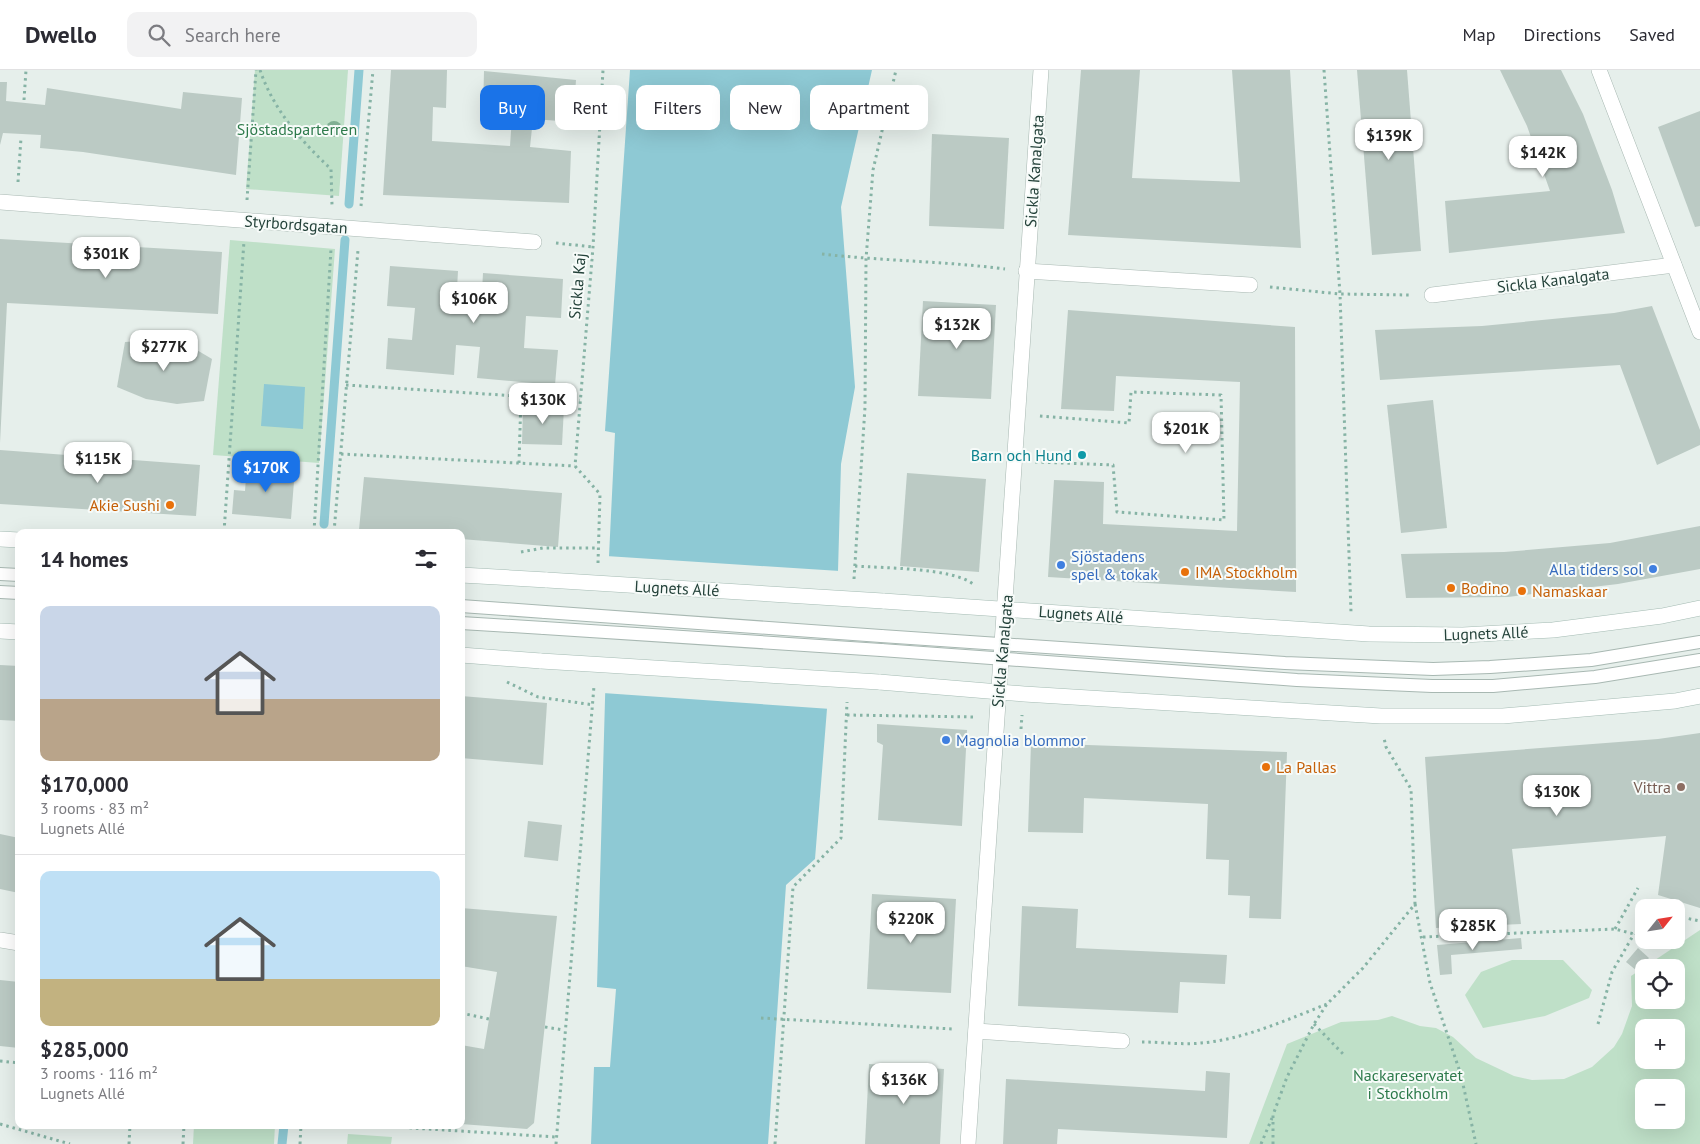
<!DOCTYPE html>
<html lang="en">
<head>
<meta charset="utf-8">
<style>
  body { margin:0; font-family:"PT Sans",sans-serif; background:#f2f2f3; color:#2b2b33; height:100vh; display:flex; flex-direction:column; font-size:19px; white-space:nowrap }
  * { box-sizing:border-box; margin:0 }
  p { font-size:16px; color:#7c7c81 }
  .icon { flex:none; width:28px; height:28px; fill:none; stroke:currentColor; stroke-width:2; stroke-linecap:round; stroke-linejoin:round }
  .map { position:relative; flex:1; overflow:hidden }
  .details { position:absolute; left:15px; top:459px; width:450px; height:600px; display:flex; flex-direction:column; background:#fff; border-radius:10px; box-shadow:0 5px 20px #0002 }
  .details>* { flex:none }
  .hud { position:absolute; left:480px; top:15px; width:475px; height:45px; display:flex; gap:10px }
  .needle { width:32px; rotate:60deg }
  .buttons { position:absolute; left:1635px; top:829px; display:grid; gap:10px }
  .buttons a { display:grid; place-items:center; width:50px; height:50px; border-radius:10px; background:#fff; box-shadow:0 5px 20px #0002; font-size:25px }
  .price { position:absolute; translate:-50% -42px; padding:0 11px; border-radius:10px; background:#fff; color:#222; font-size:16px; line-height:32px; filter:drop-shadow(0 1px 2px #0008) }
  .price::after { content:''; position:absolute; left:50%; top:30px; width:15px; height:11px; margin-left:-8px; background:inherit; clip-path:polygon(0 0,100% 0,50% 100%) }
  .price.active { background:#1a73e8; color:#fff }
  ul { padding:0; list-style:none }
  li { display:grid; align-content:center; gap:10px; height:265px; padding:0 25px }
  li+li { border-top:1px solid #e1e1e2 }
  li span { display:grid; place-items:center; height:155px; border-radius:10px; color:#555 }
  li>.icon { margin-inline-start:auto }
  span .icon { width:90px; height:90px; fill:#fffc; stroke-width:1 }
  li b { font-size:21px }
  h2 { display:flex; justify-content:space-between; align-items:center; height:60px; padding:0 25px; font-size:21px }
  .tag { padding:0 18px; border-radius:10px; background:#fff; box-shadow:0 5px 20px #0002; font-size:18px; line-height:45px }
  .tag.active { background:#1a73e8; color:#fff }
  header { display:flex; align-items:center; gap:30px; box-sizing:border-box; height:70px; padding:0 25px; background:#fff; border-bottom:1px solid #e1e1e2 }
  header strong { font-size:24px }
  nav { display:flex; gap:28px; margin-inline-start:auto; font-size:18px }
  .search { width:350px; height:45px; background:#f2f2f3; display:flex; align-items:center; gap:12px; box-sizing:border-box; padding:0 18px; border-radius:10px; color:#7c7c81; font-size:19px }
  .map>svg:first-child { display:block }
</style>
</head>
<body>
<header>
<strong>Dwello</strong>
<div class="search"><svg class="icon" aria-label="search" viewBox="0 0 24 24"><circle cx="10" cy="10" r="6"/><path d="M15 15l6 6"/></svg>Search here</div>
<nav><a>Map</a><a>Directions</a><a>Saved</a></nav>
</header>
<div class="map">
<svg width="1700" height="1074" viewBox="0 0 1700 1074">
  <rect width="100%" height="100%" fill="#e6efeb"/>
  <g fill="#bfe0c8" fill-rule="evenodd">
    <polygon points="255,0 348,0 339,126 246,119"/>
    <polygon points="230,170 335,179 319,393 213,385"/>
    <path d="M1700,860V1074H1249L1287,974L1341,952L1378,950L1392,946L1420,956L1436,958L1453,967L1476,988L1514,1006L1532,1010L1564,1009L1592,997L1614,977L1622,964L1632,936L1631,906ZM1644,898H1676V930H1644ZM1644,958H1676V990H1644ZM1644,1018H1676V1050H1644Z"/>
    <polygon points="1512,890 1563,890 1592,920 1589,928 1545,946 1483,958 1465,925 1481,902"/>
    <polygon points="194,1055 275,1055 274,1074 193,1074"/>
    <polygon points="348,1064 392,1067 391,1074 347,1074"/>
  </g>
  <g fill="#8ec9d4">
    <polygon points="630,0 872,0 841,137 855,317 841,394 838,501 815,789 786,815 768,1074 591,1074 594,997 610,997 616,919 597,917 609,486 615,363 605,361"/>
    <polygon points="264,314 305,317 303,359 261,356"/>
  </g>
  <polygon fill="#e6efeb" points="606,486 840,501 831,639 603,623"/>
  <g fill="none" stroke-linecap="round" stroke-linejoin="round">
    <g stroke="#8ec9d4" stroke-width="9">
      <polyline points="349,134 359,0"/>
      <polyline points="324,454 345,170"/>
      <polyline points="282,1074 284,1055"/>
    </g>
  </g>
  <g fill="#bbcac4">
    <polygon points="391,0 447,0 446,38 433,37 432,71 510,76 512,47 483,43 484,1 576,10 573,52 533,49 530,77 571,81 569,133 383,125"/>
    <polygon points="1081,0 1140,0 1132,108 1240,112 1232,0 1290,0 1301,178 1068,165"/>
    <polygon points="1357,0 1407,0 1421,181 1372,185"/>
    <polygon points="1500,0 1561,0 1583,44 1612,120 1625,163 1449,183 1445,131 1550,121 1527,56"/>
    <polygon points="0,12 7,12 6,31 45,35 47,18 181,39 183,22 242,28 236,105 83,82 40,78 41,65 3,63 0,75"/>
    <polygon points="1700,41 1700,156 1695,157 1658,57"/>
    <polygon points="932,64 1009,68 1004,159 929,156"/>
    <polygon points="0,169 222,182 218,244 7,233 0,373"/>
    <polygon points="390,196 458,201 456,237 481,239 483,203 563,209 561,248 526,246 524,278 558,280 555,315 477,308 480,277 456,275 454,305 386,299 388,268 412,270 415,238 387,236"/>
    <polygon points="923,231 996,235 991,329 918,326"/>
    <polygon points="1652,236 1700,360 1700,375 1657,395 1620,295 1380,310 1375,260 1482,256 1614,243"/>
    <polygon points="1068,240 1295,257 1296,522 1048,507 1054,410 1104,412 1103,454 1237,461 1240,312 1116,306 1114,341 1061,339"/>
    <polygon points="157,270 190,276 212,289 204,331 177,334 146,329 117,317 125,272"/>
    <polygon points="1433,330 1447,458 1401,463 1387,335"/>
    <polygon points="523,335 564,337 562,375 522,374"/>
    <polygon points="0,380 200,395 196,446 0,434"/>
    <polygon points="247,395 295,399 291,449 232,444 234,420 245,421"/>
    <polygon points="907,403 986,409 979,502 900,496"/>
    <polygon points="364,407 562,423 558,477 461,469 461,462 359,460"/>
    <polygon points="1700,456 1700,499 1618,514 1508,527 1406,528 1401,484 1504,482 1610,473"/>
    <polygon points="0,595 19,596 19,651 0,650"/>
    <polygon points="461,626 547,633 543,695 461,688"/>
    <polygon points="877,654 967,660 962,756 878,750 883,675 877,672"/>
    <polygon points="1700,663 1700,838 1658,825 1666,766 1512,779 1521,854 1436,858 1425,687 1658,669"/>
    <polygon points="1031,673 1287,682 1281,849 1249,848 1250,826 1228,825 1229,790 1206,789 1208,734 1084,728 1083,763 1028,762"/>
    <polygon points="528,751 562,755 558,791 524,787"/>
    <polygon points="0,764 19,768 19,823 0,819"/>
    <polygon points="872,824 956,829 951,923 867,919"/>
    <polygon points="1022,836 1078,839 1076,878 1227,885 1225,914 1180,912 1178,943 1018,936"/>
    <polygon points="461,838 557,846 534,1053 527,1059 461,1054 461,975 484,979 497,902 461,896"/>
    <polygon points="1521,868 1522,879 1451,885 1452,904 1440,905 1437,875"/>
    <polygon points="1638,878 1649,888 1637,901 1626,892"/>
    <polygon points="0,910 19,912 19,978 0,976"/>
    <polygon points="869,994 944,999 940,1074 865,1074"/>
    <polygon points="1206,1001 1230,1003 1227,1068 1058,1059 1057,1074 1003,1074 1006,1009 1205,1021"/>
  </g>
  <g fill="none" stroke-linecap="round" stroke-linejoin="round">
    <defs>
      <g id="lane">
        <polyline points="0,504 19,505"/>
        <polyline points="0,522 19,523"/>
        <polyline points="461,536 545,542"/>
        <polyline points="461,553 544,558"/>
        <polyline points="881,566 1285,593 1433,599 1490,597 1591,590 1700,572"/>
        <polyline points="881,580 1297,610 1432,616 1493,616 1595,607 1700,590"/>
      </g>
      <g id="street">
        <polyline points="1599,0 1700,262"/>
        <polyline points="0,132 534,172"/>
        <polyline points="1026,201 1250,215"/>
        <polyline points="1432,225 1674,195"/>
        <polyline points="0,870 19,873"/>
        <polyline points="976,961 1122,971"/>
        <polyline points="968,1074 1041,0"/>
      </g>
      <g id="secondary">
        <polyline points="0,469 19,470"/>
        <polyline points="461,505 547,510"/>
        <polyline points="883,531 1369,564 1463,565 1553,560 1662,546 1700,538"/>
        <polyline points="0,561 19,562"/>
        <polyline points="461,585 541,591"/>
        <polyline points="879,612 1024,624 1381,646 1503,646 1675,631 1700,626"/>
      </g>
    </defs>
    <use href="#lane" stroke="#a8b8b2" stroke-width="14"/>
    <use href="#street" stroke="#a8b8b2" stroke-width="16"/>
    <use href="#secondary" stroke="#a4bbb3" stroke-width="16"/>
    <g stroke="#86b3a5" stroke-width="3" stroke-dasharray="2.5 4" stroke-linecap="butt">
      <path d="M260,0C273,39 301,71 331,99L332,135"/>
      <polyline points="1324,0 1340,224 1351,542"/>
      <polyline points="24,30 26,0"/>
      <polyline points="18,112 21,68"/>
      <polyline points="247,130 256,0"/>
      <polyline points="361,136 373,0"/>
      <polyline points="556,173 593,177"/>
      <path d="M822,184C883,191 944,191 1005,199"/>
      <polyline points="1270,217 1340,224 1411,225"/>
      <polyline points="346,315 580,330"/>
      <polyline points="341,384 575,396"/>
      <polyline points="1035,392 1113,395 1117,442 1224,450 1221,325 1131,322 1129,353 1039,346"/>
      <polyline points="519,393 521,326"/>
      <polyline points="224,462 244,171"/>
      <polyline points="314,462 331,179"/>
      <polyline points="334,462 358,180"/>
      <polyline points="521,482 543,478 598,478"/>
      <polyline points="598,493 600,424 575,396 593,177 603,0"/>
      <path d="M855,496C883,498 953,498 973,514"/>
      <polyline points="854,509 865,337 866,189 873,100 896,0"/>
      <polyline points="507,612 538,627 594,635"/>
      <polyline points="847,645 975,647"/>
      <polyline points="1021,659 1022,645"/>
      <polyline points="1415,834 1430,913 1461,1005 1476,1074"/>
      <polyline points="1676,846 1700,851"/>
      <polyline points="1615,859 1638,818"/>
      <polyline points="1423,867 1615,859 1634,864 1644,857"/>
      <polyline points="461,943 489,949"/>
      <polyline points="761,948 953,959"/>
      <polyline points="1314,954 1344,985"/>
      <polyline points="1598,954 1612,902 1634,864"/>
      <polyline points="545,957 564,960"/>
      <path d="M1142,972C1161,972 1182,975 1201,973C1242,970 1289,949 1327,934"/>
      <polyline points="0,991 19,993"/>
      <polyline points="0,1054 70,1074"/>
      <polyline points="364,1055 556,1067"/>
      <polyline points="129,1074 130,1055"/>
      <polyline points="183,1074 184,1055"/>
      <polyline points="300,1074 301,1055"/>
      <polyline points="556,1074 594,616"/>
      <polyline points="775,1074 793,817 841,768 847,632"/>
      <polyline points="1261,1074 1272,1048"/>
      <polyline points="1273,1074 1273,1045 1287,1007 1314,954 1327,934 1363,898 1415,834 1411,719 1386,677 1384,668"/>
    </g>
    <use href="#lane" stroke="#fff" stroke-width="12"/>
    <use href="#street" stroke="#fff" stroke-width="15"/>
    <use href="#secondary" stroke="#fff" stroke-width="15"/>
    <defs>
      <g id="lane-bridge">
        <polyline points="545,542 881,566"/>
        <polyline points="544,558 881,580"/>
      </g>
      <g id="secondary-bridge">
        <polyline points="547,510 883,531"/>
        <polyline points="541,591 879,612"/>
      </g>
    </defs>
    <use href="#lane-bridge" stroke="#a8b8b2" stroke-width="14" stroke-linecap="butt"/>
    <use href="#secondary-bridge" stroke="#a4bbb3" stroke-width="16" stroke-linecap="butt"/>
    <use href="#lane-bridge" stroke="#fff" stroke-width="12"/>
    <use href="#secondary-bridge" stroke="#fff" stroke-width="15"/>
  </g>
  <circle fill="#80af93" cx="334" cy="59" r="8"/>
  <circle fill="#0f9aa8" stroke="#f7fbf9" stroke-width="2" cx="1082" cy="385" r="5"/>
  <g fill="#e8710a" stroke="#f7fbf9" stroke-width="2">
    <circle cx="170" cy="435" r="5"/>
    <circle cx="1185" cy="502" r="5"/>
    <circle cx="1451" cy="518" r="5"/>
    <circle cx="1522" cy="521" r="5"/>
    <circle cx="1266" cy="697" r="5"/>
  </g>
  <g fill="#3f7fe0" stroke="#f7fbf9" stroke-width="2">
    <circle cx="1061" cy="495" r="5"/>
    <circle cx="1653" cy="499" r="5"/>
    <circle cx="946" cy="670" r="5"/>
  </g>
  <circle fill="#8d6e63" stroke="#f7fbf9" stroke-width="2" cx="1681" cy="717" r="5"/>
  <g text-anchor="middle" stroke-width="4" stroke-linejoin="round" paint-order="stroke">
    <g font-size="16" fill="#2d7a4b" stroke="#f7fbf9">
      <text x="297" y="65">Sjöstadsparterren</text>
      <text x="1408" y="1011">Nackareservatet<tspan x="1408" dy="18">i Stockholm</tspan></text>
    </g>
    <g font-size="16" fill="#24423a" stroke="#f7fbf9">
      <text transform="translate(1034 101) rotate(-86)" y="6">Sickla Kanalgata</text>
      <text transform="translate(296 154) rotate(4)" y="6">Styrbordsgatan</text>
      <text transform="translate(1553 210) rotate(-7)" y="6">Sickla Kanalgata</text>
      <text transform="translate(577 216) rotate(-85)" y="6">Sickla Kaj</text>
      <text transform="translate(677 518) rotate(3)" y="6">Lugnets Allé</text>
      <text transform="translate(1081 544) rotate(4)" y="6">Lugnets Allé</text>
      <text transform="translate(1486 563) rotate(-2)" y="6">Lugnets Allé</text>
      <text transform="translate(1002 581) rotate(-85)" y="6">Sickla Kanalgata</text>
    </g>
    <g font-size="16" fill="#0d838f" stroke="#f7fbf9" text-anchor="end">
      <text x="1072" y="391">Barn och Hund</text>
    </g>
    <g font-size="16" fill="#c56008" stroke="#f7fbf9" text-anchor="start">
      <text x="160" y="441" text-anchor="end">Akie Sushi</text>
      <text x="1195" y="508">IMA Stockholm</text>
      <text x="1461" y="524">Bodino</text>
      <text x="1532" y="527">Namaskaar</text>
      <text x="1276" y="703">La Pallas</text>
    </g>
    <g font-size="16" fill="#366cbe" stroke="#f7fbf9" text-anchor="start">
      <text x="1071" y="492">Sjöstadens<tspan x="1071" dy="18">spel &amp; tokak</tspan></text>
      <text x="1643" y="505" text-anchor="end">Alla tiders sol</text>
      <text x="956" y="676">Magnolia blommor</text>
    </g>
    <g font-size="16" fill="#785e54" stroke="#f7fbf9" text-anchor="end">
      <text x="1671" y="723">Vittra</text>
    </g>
  </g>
</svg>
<div class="buttons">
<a><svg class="needle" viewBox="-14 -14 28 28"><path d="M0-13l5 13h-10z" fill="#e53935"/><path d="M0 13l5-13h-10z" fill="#7c7c81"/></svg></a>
<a><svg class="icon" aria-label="locate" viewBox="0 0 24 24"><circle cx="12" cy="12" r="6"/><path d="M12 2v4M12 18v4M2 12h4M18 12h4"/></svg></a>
<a>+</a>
<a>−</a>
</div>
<b class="price" style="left:1389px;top:91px">$139K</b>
<b class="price" style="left:1543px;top:108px">$142K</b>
<b class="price" style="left:106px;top:209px">$301K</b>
<b class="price" style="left:474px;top:254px">$106K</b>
<b class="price" style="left:957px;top:280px">$132K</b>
<b class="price" style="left:164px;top:302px">$277K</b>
<b class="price" style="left:543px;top:355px">$130K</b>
<b class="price" style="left:1186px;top:384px">$201K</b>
<b class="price" style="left:98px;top:414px">$115K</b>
<b class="price active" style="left:266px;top:423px">$170K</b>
<b class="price" style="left:1557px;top:747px">$130K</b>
<b class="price" style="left:911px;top:874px">$220K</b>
<b class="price" style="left:1473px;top:881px">$285K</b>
<b class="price" style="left:904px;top:1035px">$136K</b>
<div class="hud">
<a class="tag active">Buy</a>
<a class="tag">Rent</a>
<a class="tag">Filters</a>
<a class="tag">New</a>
<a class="tag">Apartment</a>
</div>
<section class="details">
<h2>14 homes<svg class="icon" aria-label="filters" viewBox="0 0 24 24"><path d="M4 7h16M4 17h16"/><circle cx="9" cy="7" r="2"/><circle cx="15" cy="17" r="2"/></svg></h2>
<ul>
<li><span style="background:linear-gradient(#c9d6e8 60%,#b9a48a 0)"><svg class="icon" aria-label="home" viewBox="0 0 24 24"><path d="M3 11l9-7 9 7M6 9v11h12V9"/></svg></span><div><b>$170,000</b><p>3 rooms · 83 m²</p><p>Lugnets Allé</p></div></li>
<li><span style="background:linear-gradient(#bfe0f5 70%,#c2b280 0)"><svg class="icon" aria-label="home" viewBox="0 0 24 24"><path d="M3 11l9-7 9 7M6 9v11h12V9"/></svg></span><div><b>$285,000</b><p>3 rooms · 116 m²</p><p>Lugnets Allé</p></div></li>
</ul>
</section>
</div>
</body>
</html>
